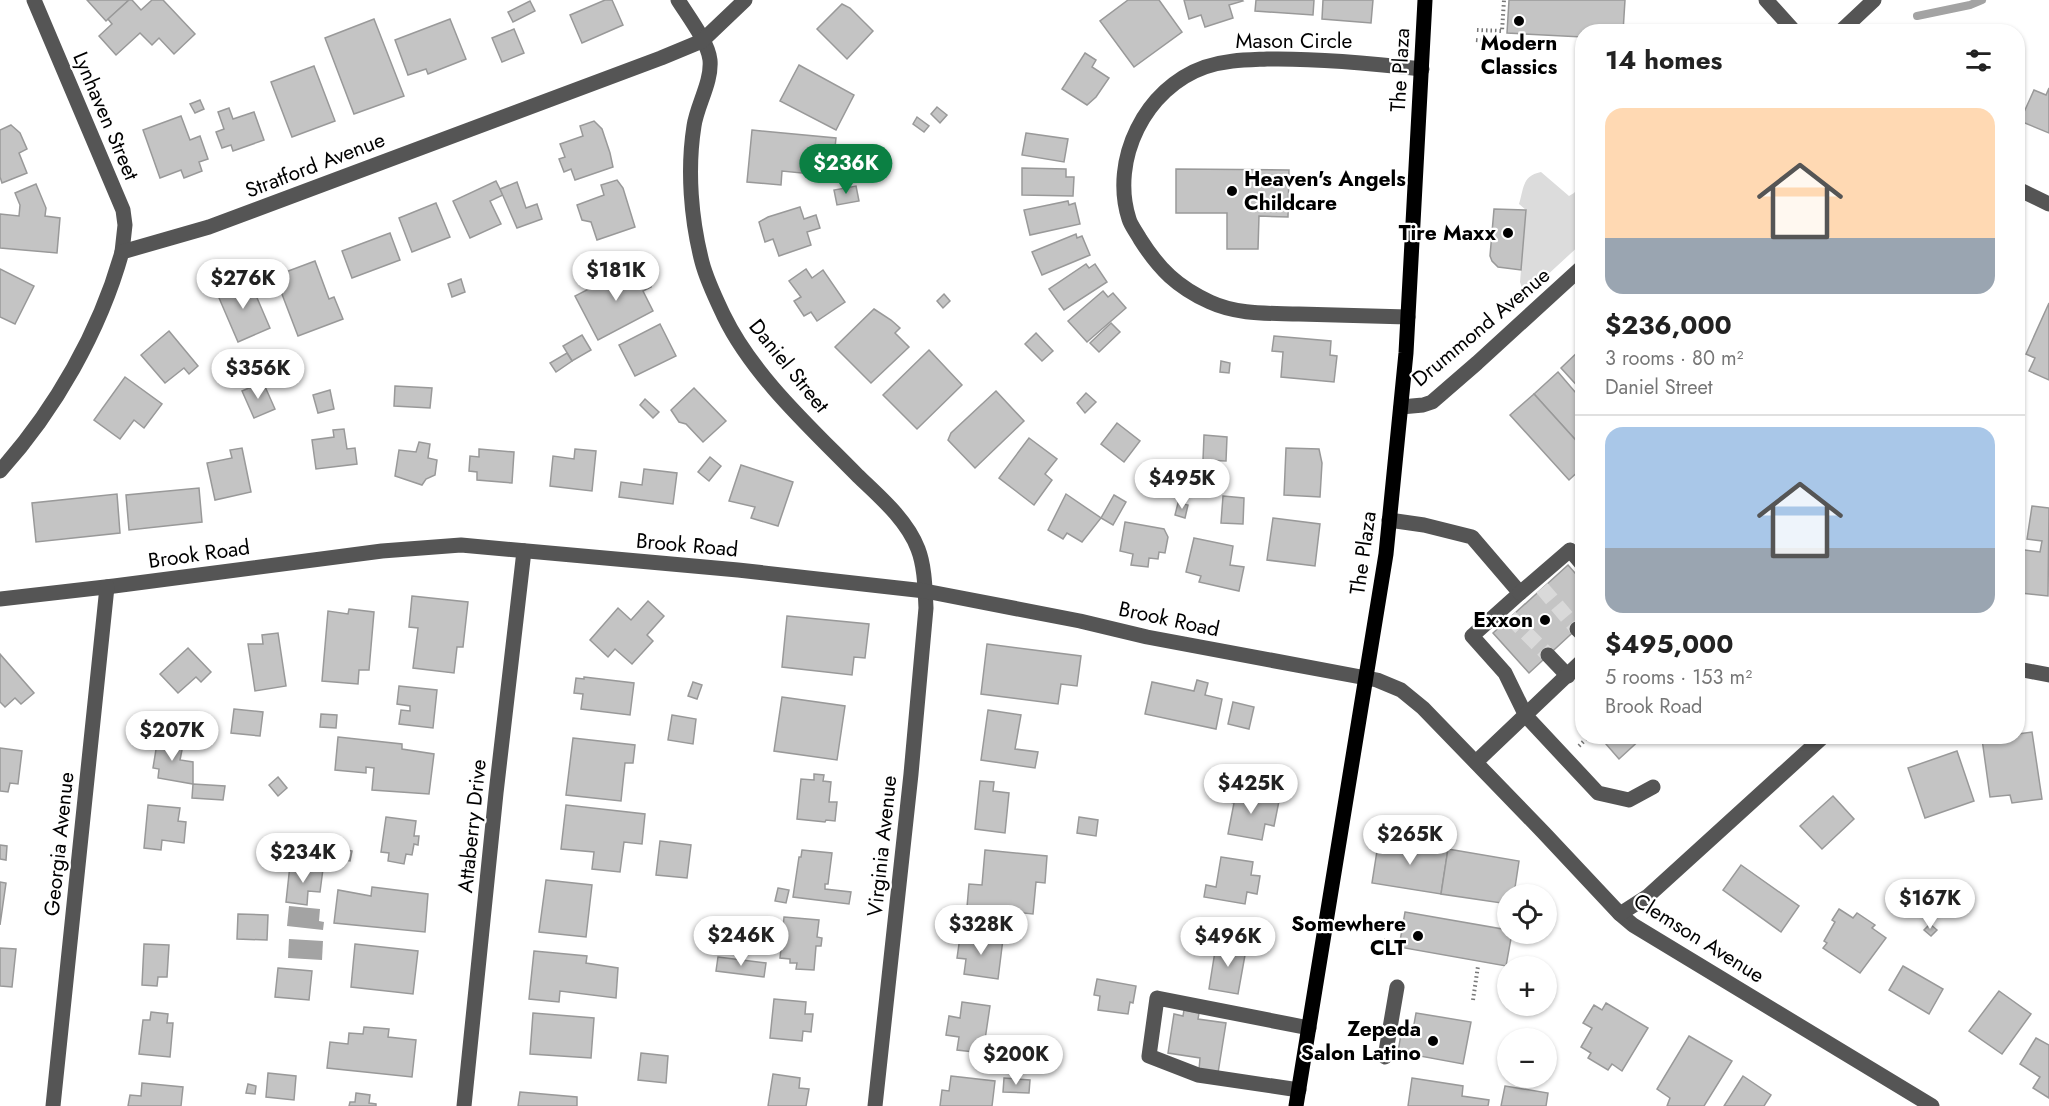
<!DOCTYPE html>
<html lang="en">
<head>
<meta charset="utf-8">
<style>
  body { margin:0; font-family:Jost,sans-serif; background:#f2f2f2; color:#222; height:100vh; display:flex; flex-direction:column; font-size:22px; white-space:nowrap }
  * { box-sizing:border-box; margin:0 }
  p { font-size:20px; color:#767676 }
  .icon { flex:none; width:33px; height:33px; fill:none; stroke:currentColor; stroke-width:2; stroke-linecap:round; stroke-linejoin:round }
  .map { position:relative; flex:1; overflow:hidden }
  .side { position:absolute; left:1575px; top:24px; width:450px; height:720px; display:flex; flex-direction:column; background:#fff; border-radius:24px; box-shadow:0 2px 4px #0004 }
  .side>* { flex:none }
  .fabs { position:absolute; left:1497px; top:884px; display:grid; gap:12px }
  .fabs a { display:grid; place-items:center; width:60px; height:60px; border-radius:50%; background:#fff; box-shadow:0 2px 4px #0004; font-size:30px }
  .price { position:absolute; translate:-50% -51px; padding:0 14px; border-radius:21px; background:#fff; color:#222; font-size:20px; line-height:39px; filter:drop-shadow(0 2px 3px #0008) }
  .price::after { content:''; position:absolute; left:50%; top:36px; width:18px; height:14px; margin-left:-9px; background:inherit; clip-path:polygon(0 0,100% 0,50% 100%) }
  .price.selected { background:#0b8043; color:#fff }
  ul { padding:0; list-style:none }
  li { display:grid; align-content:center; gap:12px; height:318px; padding:0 30px }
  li+li { border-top:2px solid #e0e0e0 }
  li span { display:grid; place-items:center; height:186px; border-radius:18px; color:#555 }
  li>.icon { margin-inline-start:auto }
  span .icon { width:108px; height:108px; fill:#fffc; stroke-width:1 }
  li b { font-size:26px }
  h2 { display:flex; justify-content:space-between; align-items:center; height:72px; padding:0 30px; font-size:26px }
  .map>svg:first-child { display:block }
</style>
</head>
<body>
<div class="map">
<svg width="2049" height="1106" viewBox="0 0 2049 1106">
  <rect width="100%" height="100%" fill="#fff"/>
  <path fill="#dcdcdc" d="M1541,172L1569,196L1574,193L1582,182V243L1531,290L1527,291L1522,288L1520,282L1526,210L1519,204C1524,188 1522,176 1541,172Z"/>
  <g fill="#a3a3a3">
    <polygon points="846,152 880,155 879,170 844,167"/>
    <polygon points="289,906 320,909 319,921 324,922 323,930 287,926"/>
    <polygon points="289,939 323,941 322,960 288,958"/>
  </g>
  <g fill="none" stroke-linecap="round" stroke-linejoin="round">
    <polyline stroke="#a3a3a3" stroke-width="8" points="1917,16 1970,5 1982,0"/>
  </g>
  <g fill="#c4c4c4" stroke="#999" stroke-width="1.5">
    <polygon points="87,0 129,0 106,21"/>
    <polygon points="129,0 132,0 141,10 152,0 163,0 195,34 174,54 159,38 152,45 140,33 116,55 99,36 112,24 108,19"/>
    <polygon points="605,0 612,0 623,25 582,43 570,15"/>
    <polygon points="1128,0 1159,0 1182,32 1134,67 1100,21"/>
    <polygon points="1184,0 1242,0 1243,1 1229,5 1233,18 1205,27 1201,15 1189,19"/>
    <polygon points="1256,0 1314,0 1313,15 1255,11"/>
    <polygon points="1323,0 1373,0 1371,23 1322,19"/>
    <polygon points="1509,0 1625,0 1623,32 1582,32 1582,37 1507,33"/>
    <polygon points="530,1 535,11 513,22 508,12"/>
    <polygon points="842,4 850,8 873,31 847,59 817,29"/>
    <polygon points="374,19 404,96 354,114 325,38"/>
    <polygon points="450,19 466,59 428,74 426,69 408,75 395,40"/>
    <polygon points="514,29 524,53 502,62 492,38"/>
    <polygon points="1085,53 1096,60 1092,67 1109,78 1096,97 1087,105 1062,89"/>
    <polygon points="799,65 854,95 836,130 780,101"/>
    <polygon points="314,66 335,121 292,137 271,82"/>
    <polygon points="2049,88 2049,133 2020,121 2034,90 2046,95"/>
    <polygon points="200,100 204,109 195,113 190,104"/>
    <polygon points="937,107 947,115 940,123 931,114"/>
    <polygon points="229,108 233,119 254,112 264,140 233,151 231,145 222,148 216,132 224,129 218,112"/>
    <polygon points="181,116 190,140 200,136 208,159 199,162 202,171 184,178 181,170 160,178 143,130"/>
    <polygon points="917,117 929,126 924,132 913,124"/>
    <polygon points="594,121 602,129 610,153 613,167 575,180 571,169 564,172 559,159 565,157 560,144 583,136 580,126"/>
    <polygon points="11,125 20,133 27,149 19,153 27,173 2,183 0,177 0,130"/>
    <polygon points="752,130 836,138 832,176 782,171 781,185 747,182"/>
    <polygon points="1026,133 1068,139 1064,162 1022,155"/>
    <polygon points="1022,168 1066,169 1066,177 1074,177 1073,196 1022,195"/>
    <polygon points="1176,169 1289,170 1288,217 1259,216 1258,249 1227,249 1227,213 1176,213"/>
    <polygon points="617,180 623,188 635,227 597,240 591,222 582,220 577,205 604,195 601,185"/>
    <polygon points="496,181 503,195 490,201 501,224 470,238 453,201"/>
    <polygon points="517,182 526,208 537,204 542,219 517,228 500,189"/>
    <polygon points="36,184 46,208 45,216 60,218 57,253 0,248 0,214 19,216 20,205 15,193"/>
    <polygon points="856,186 859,201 837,205 834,190"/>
    <polygon points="1068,201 1069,205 1075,203 1080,224 1030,235 1024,210"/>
    <polygon points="436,203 450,237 412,252 399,218"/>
    <polygon points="800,207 804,219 816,215 820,228 807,232 811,245 779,256 773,239 765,242 759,222 768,217"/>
    <polygon points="1494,209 1526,210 1521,270 1498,267 1492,261 1490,256"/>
    <polygon points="390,233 400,260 352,278 342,251"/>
    <polygon points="1076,234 1077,238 1082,236 1090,255 1042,275 1032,252"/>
    <polygon points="2018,256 2024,258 2018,277"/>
    <polygon points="315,261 329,299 334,297 343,319 298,336 275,276"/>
    <polygon points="639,263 651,287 643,291 653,311 598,340 575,296"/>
    <polygon points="1086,264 1089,268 1095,264 1107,282 1064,310 1049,289"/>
    <polygon points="0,269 34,286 15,324 0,317"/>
    <polygon points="806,269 812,278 823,270 845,302 817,321 811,312 804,316 794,301 801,297 789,281"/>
    <polygon points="248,277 270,328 238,342 216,291"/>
    <polygon points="461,279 465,292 452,297 448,284"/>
    <polygon points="1103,291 1108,297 1113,293 1126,308 1087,342 1068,321"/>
    <polygon points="944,294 950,301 943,308 937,301"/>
    <polygon points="2049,303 2049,380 2029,371 2035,358 2026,354"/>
    <polygon points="874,309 891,320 900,328 895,333 909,347 871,383 835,347"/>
    <polygon points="1111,323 1120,332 1099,352 1090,343"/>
    <polygon points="660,324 676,356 635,376 619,345"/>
    <polygon points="169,331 198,366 189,374 184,368 165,383 141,355"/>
    <polygon points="1036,333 1053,351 1042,361 1025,344"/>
    <polygon points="582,335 591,350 572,361 563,346"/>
    <polygon points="1274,336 1331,341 1330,355 1337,356 1334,382 1281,377 1283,352 1272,351"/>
    <polygon points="1582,348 1582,391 1561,368"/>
    <polygon points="929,350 962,385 917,429 883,395"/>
    <polygon points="567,353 572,361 556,372 550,363"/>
    <polygon points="1221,361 1230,363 1229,373 1220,372"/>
    <polygon points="1558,372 1582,400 1582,447 1534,394"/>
    <polygon points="125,377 162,404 144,428 134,420 120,439 94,420"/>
    <polygon points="263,382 275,409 254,418 242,391"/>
    <polygon points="395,386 432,388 430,408 394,406"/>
    <polygon points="694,388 726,421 703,442 686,424 679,422 671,410"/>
    <polygon points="330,390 334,409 318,413 313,395"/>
    <polygon points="996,391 1024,421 975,468 948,440 951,433"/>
    <polygon points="1086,393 1096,402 1085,413 1077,403"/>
    <polygon points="1534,394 1582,447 1582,468 1569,480 1510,415"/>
    <polygon points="645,399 659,412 653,418 640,405"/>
    <polygon points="1117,423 1140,441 1124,462 1101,444"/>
    <polygon points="344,429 347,449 355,448 357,464 316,469 312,440 334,437 333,430"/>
    <polygon points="1204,435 1227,437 1226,461 1203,460"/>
    <polygon points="1029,438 1057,459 1045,474 1052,480 1034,505 999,478"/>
    <polygon points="419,442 430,444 428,458 437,460 435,475 426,479 422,485 395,476 399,450 416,452"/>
    <polygon points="242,448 251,492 215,500 207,463 232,458 230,450"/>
    <polygon points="1286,448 1319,449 1322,463 1320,497 1284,495"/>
    <polygon points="479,449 514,452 512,483 477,480 477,472 469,471 470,456 479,457"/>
    <polygon points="575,449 596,451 592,491 550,486 553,456 574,459"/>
    <polygon points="710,457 721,466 709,481 698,472"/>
    <polygon points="741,465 793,482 778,526 751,518 755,507 729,501"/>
    <polygon points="644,469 677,473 673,504 619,497 621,482 642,485"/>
    <polygon points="199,488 202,522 129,530 126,495"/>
    <polygon points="117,494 120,533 36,542 32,503"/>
    <polygon points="1066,494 1101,518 1082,542 1067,533 1063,539 1048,530"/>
    <polygon points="1114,495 1126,502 1113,525 1101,518"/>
    <polygon points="1223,496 1244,498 1243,524 1221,523"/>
    <polygon points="1178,503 1188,505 1185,518 1175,515"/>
    <polygon points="2032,506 2049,508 2048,596 2021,593 2023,583 2018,582 2018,549 2040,552 2042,541 2027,539"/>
    <polygon points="1273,518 1320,524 1315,566 1267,560"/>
    <polygon points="1125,522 1164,529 1168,537 1165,553 1159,552 1158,559 1149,558 1148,567 1131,565 1133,554 1120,551"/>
    <polygon points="1194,538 1233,546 1230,565 1244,567 1239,591 1199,582 1201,576 1186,572"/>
    <polygon points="1568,565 1582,581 1582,624 1529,673 1493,633"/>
    <polygon points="412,596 468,602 463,647 457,647 454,673 413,668 418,628 409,627"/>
    <polygon points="648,601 664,616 647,635 653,641 632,664 615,649 608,657 590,640 618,608 631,620"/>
    <polygon points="349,609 374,612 369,670 359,670 358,684 322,681 328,611 348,614"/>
    <polygon points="787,616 869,624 865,658 854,657 852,675 782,667"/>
    <polygon points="278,633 286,686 255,691 248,644 263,644 262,635"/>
    <polygon points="987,644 1081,656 1077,686 1061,684 1058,704 981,694"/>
    <polygon points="188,648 211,672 201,682 196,677 178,693 160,674"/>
    <polygon points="0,654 34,693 21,704 15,698 5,707 0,702"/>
    <polygon points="584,677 634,683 630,715 581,709 583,694 574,693 576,678 584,679"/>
    <polygon points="1197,680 1208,683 1205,695 1222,699 1216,729 1145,714 1152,682 1194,691"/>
    <polygon points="693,682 702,685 697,699 688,696"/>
    <polygon points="399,686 437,690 433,728 399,724 401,710 410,711 410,706 397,704"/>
    <polygon points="782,697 845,706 837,760 774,751"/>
    <polygon points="1233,702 1254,707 1249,729 1228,724"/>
    <polygon points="234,709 263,712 260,736 231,733"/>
    <polygon points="988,710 1021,715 1015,749 1038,752 1035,768 981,760"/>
    <polygon points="321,714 337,715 336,728 320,727"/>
    <polygon points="672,715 696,719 693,744 668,740"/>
    <polygon points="2032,732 2042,799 2012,803 2010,795 1990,797 1982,739 2018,736 2018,734"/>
    <polygon points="1599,736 1644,736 1619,759"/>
    <polygon points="158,737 183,745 180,760 193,762 193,784 158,778 159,769 153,768"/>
    <polygon points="338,737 402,744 402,749 434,754 429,794 372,790 374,768 366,767 366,773 335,770"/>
    <polygon points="573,738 635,745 633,763 625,763 621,801 566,795"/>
    <polygon points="0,748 22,751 18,784 10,783 8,792 0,791"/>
    <polygon points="1957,751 1974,801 1925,818 1908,768"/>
    <polygon points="814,774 824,775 823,781 831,782 829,802 837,802 835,821 826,820 825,822 797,819 801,779 814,780"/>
    <polygon points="278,777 287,788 278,796 269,785"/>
    <polygon points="980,781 994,782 993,791 1009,793 1005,833 975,829"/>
    <polygon points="193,784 225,786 223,800 192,798"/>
    <polygon points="1227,792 1279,801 1274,826 1265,824 1262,840 1228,834 1234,803 1225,801"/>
    <polygon points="1833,796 1854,819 1822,849 1800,826"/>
    <polygon points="148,805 180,808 178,821 186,822 184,843 162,840 161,850 144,848"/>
    <polygon points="566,805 645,814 642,844 624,842 620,872 592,869 594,852 561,849"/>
    <polygon points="386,817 416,821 414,836 419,836 418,845 414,844 412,855 406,854 404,864 388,861 389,853 381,852"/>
    <polygon points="1079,817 1098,820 1096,836 1077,833"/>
    <polygon points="1379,838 1448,849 1441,894 1372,883"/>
    <polygon points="660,841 691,845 687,878 656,875"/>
    <polygon points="0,845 7,846 6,860 0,859"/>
    <polygon points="340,848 352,851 350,861 337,859"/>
    <polygon points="1448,849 1519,861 1514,894 1508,894 1508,904 1441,894"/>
    <polygon points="802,850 832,853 828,884 825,884 825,889 851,892 849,904 793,897 799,857 801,857"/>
    <polygon points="985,850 1047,856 1045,883 1036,882 1033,914 967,907 969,884 982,885"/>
    <polygon points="1221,857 1253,862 1251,875 1260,876 1257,894 1247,892 1245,904 1204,897 1206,885 1216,887"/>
    <polygon points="290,865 323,869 320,892 308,891 307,905 286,902"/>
    <polygon points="1741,865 1799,906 1781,932 1723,890"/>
    <polygon points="546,880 592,885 586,937 539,932"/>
    <polygon points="0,882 6,883 0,925"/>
    <polygon points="372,887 428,894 425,932 334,923 338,890 371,896"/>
    <polygon points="778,888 789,890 786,903 775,901"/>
    <polygon points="1839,909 1853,918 1857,913 1875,925 1872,928 1886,938 1860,973 1823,948 1827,943 1824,941 1835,922 1832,920"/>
    <polygon points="1405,912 1508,930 1508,933 1512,933 1506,966 1399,947"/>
    <polygon points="238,914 268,915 267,940 237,939"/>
    <polygon points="784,917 819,920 817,937 822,938 821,946 816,946 814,970 796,969 797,963 790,963 790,959 780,958"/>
    <polygon points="1930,924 1937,930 1931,936 1924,930"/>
    <polygon points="969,935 1003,939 998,979 964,974 966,959 957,958 960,937 969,938"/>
    <polygon points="1230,941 1247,944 1238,994 1209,989 1216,945 1229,947"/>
    <polygon points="144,944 169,945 167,977 158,977 157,986 142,985"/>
    <polygon points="355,944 418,951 413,994 351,987"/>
    <polygon points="0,948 16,949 12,987 0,986"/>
    <polygon points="534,951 587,956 586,963 618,968 616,998 560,991 559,1002 529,999"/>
    <polygon points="718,957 766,963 764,977 716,971"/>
    <polygon points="1903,966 1943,989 1929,1014 1889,990"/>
    <polygon points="278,968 312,971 309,1000 275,997"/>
    <polygon points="1097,979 1136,986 1133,1003 1130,1002 1128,1014 1098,1010 1100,996 1094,995"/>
    <polygon points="1999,991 2031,1014 2002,1054 1969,1031"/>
    <polygon points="774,999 806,1002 805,1014 813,1014 811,1032 803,1031 802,1041 770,1038"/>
    <polygon points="962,1002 990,1006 983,1053 957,1050 959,1037 946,1035 949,1016 960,1018"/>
    <polygon points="1606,1003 1648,1028 1622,1071 1612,1064 1608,1070 1588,1058 1591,1053 1581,1047 1592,1028 1583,1023 1594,1005 1602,1010"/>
    <polygon points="1184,1010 1199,1013 1198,1019 1226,1023 1218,1073 1199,1070 1200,1058 1168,1053 1174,1014 1183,1016"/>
    <polygon points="151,1012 168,1014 167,1023 173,1023 170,1057 139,1054 143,1020 150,1020"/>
    <polygon points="533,1013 594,1018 591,1058 530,1054"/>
    <polygon points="1416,1013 1471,1022 1463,1064 1398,1052 1402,1028 1413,1030"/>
    <polygon points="364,1027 389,1029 388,1037 416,1040 412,1077 327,1068 330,1042 348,1044 349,1033 363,1034"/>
    <polygon points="1689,1036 1732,1061 1704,1106 1667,1106 1670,1098 1657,1089"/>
    <polygon points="2036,1038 2049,1045 2049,1098 2033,1088 2040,1077 2020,1064"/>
    <polygon points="641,1053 668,1056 666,1083 638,1080"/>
    <polygon points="268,1073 296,1076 294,1100 266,1097"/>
    <polygon points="773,1074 800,1078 799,1088 809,1089 806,1106 768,1106"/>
    <polygon points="951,1076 995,1081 992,1106 940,1106 942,1090 949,1091"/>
    <polygon points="1743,1076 1771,1095 1764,1106 1724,1106"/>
    <polygon points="1004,1078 1030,1080 1029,1093 1003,1092"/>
    <polygon points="1412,1078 1463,1086 1462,1096 1489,1100 1488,1106 1408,1106"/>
    <polygon points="142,1083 183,1087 181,1106 128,1106 130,1095 141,1096"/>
    <polygon points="248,1084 256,1086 255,1094 246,1093"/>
    <polygon points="1505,1086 1548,1093 1546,1106 1501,1106"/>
    <polygon points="520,1092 577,1097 577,1106 518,1106"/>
    <polygon points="356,1093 370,1095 369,1103 376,1104 376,1106 349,1106 350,1102 355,1102"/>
  </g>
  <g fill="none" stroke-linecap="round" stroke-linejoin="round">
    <g stroke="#d9d9d9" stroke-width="15" stroke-dasharray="15 8" stroke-linecap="butt">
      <polyline points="1542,588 1577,629"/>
      <polyline points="1510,617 1548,655"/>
    </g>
    <g stroke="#777" stroke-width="4" stroke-dasharray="1.5 3" stroke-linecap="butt">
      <polyline points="1477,30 1502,31 1504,0"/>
      <polyline points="1476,40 1508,43"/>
      <polyline points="1579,746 1589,736"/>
      <polyline points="1384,940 1390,941"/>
      <polyline points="1473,1000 1478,966"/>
    </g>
    <g stroke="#555" stroke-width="15">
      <polyline points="34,0 123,210 125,225 122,252"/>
      <path d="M678,0C688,16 708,42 710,60C712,82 697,105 694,126C687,170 691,219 702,262C707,281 716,299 724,316C753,376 812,429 858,476C880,497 907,520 918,549C925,567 925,590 926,608L911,774L875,1106"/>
      <polyline points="1766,0 1795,32"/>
      <polyline points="1840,32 1874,0"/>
      <polyline points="2018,189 2049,204"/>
      <path d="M1408,317C1372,316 1335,315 1299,314C1269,313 1238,315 1210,302C1177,287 1159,269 1140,239C1137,233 1131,226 1129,219C1110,160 1145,88 1205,67C1226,60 1245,60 1267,59C1319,58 1370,63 1422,69"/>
      <polyline points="1401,407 1423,405 1432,402 1477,363 1582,267"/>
      <path d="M0,471C55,410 100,331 122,252L209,227L661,58L702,41L745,0"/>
      <polyline points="1389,520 1424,525 1472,537 1520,593 1472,636 1505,673 1526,716 1598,793 1629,800 1653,787"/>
      <polyline points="1520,593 1570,550 1582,564"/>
      <polyline points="0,599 114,586 382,551 461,545 738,570 925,591 1080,621 1147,637 1377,680 1401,690 1423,708 1544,833 1620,914 1633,925 1932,1106"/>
      <polyline points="1577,629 1582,634"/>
      <polyline points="1548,655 1568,676"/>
      <polyline points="2018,669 2049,675"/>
      <polyline points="1476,762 1582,661"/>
      <polyline points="1620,914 1648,896 1824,736"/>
      <polyline points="1385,1057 1397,987"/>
      <polyline points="1299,1090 1198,1075 1149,1056 1157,998 1309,1028"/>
      <polyline points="53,1106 107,587"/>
      <polyline points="464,1106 496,793 524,551"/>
    </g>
    <polyline stroke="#000" stroke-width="15" points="1296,1106 1386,554 1406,353 1425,0"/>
  </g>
  <g fill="#000" stroke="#fff" stroke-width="2">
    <circle cx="1519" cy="21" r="6"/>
    <circle cx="1232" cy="191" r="6"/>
    <circle cx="1508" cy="233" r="6"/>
    <circle cx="1545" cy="620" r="6"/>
    <circle cx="1418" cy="936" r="6"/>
    <circle cx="1433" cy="1041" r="6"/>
  </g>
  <g text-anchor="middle" stroke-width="4.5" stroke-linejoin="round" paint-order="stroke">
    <g font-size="21" fill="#000" stroke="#fff">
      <text x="1294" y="48">Mason Circle</text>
      <text transform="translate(1400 70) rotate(-87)" y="7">The Plaza</text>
      <text transform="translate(106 116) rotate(67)" y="7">Lynhaven Street</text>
      <text transform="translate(315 165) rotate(-21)" y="7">Stratford Avenue</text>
      <text transform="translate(1481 327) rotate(-40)" y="7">Drummond Avenue</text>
      <text transform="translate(789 366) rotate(51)" y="7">Daniel Street</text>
      <text transform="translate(687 545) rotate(5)" y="7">Brook Road</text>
      <text transform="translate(1363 553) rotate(-82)" y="7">The Plaza</text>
      <text transform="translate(199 554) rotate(-8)" y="7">Brook Road</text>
      <text transform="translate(1169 619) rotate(12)" y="7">Brook Road</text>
      <text transform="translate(472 826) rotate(-84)" y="7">Attaberry Drive</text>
      <text transform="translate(59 844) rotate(-84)" y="7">Georgia Avenue</text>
      <text transform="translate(882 846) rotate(-84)" y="7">Virginia Avenue</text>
      <text transform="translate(1699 938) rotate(32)" y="7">Clemson Avenue</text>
    </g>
    <g font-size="21" font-weight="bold" fill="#000" stroke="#fff" text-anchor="end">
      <text x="1519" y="50" text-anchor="middle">Modern<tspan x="1519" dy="24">Classics</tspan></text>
      <text x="1244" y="186" text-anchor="start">Heaven's Angels<tspan x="1244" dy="24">Childcare</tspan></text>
      <text x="1496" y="240">Tire Maxx</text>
      <text x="1533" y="627">Exxon</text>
      <text x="1406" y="931">Somewhere<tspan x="1406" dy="24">CLT</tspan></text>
      <text x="1421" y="1036">Zepeda<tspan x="1421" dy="24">Salon Latino</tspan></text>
    </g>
  </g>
</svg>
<div class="fabs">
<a><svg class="icon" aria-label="locate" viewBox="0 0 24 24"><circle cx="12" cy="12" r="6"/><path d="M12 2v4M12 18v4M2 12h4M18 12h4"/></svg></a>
<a>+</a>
<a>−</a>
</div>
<b class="price selected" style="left:846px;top:195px">$236K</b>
<b class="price" style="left:616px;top:302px">$181K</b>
<b class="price" style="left:243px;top:310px">$276K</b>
<b class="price" style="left:258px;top:400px">$356K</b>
<b class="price" style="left:1182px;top:510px">$495K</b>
<b class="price" style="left:172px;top:762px">$207K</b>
<b class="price" style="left:1251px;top:815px">$425K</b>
<b class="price" style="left:1410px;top:866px">$265K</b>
<b class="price" style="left:303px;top:884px">$234K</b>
<b class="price" style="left:1930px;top:930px">$167K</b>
<b class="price" style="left:981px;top:956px">$328K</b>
<b class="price" style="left:741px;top:967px">$246K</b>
<b class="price" style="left:1228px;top:968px">$496K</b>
<b class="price" style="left:1016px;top:1086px">$200K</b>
<section class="side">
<h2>14 homes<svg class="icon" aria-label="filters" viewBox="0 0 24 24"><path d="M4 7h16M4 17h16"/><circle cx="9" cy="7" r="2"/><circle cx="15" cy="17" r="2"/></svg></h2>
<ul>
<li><span style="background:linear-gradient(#ffd9b3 70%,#9aa5b1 0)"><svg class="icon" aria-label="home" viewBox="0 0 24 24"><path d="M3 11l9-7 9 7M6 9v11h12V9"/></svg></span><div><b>$236,000</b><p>3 rooms · 80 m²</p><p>Daniel Street</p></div></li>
<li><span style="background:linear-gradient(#a9c7e8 65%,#9aa5b1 0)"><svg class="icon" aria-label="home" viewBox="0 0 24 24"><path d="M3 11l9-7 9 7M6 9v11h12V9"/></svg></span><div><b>$495,000</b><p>5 rooms · 153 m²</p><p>Brook Road</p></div></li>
</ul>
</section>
</div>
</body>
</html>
